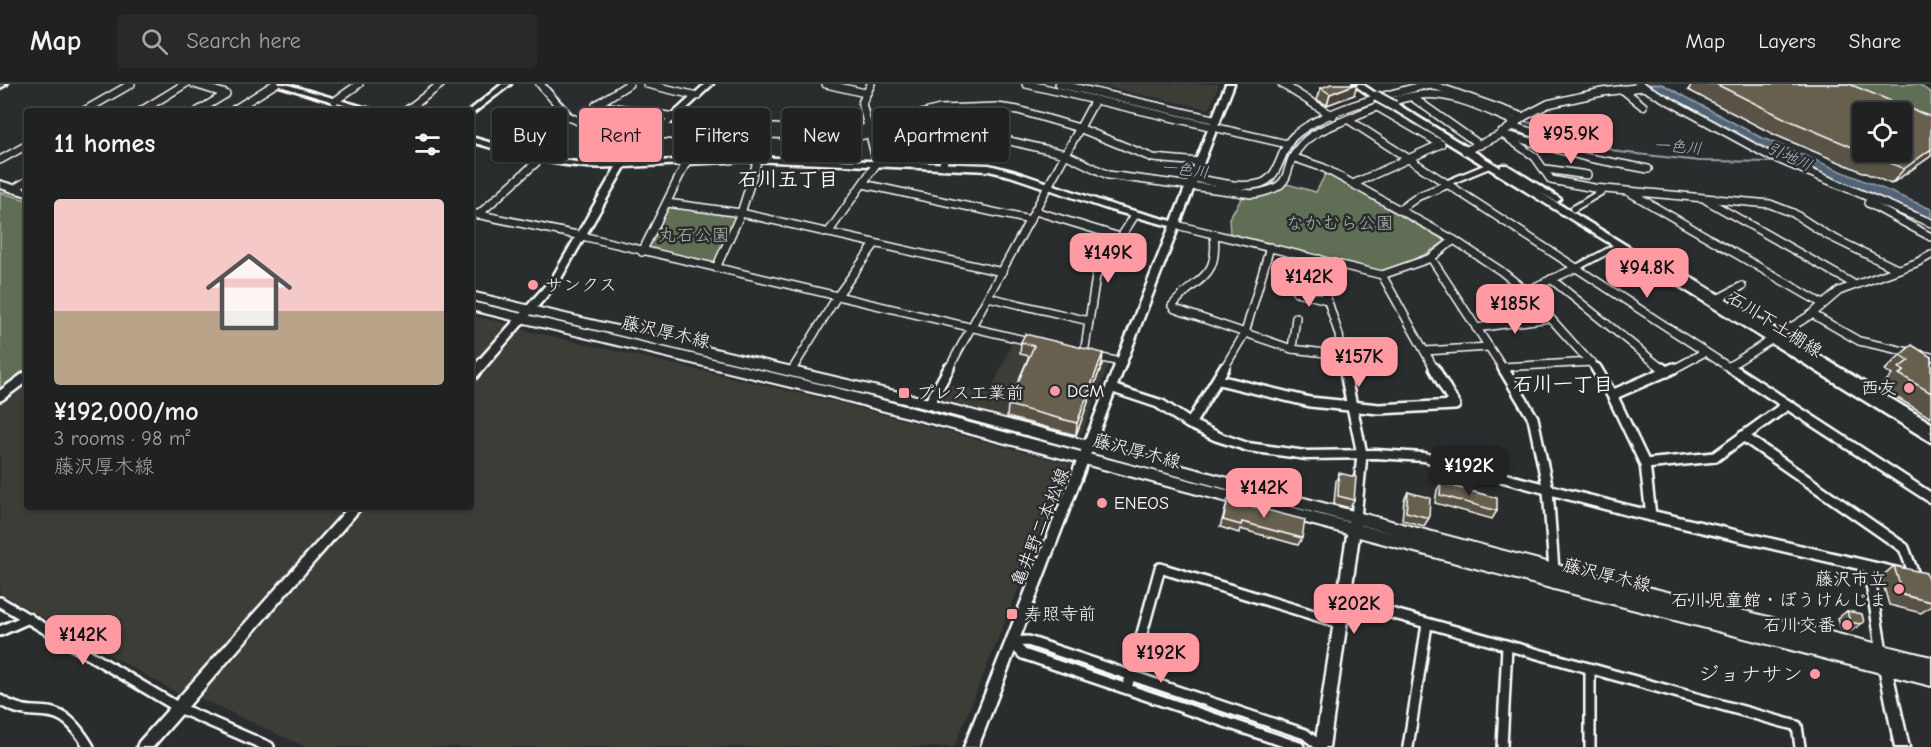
<!DOCTYPE html>
<html lang="en">
<head>
<meta charset="utf-8">
<style>
  body { margin:0; font-family:"Comic Neue","Klee One",sans-serif; background:#282a2a; color:#f1f3f6; height:100vh; display:flex; flex-direction:column; font-size:22px; white-space:nowrap }
  * { box-sizing:border-box; margin:0 }
  p { font-size:20px; color:#a2a4a5 }
  .icon { flex:none; width:33px; height:33px; fill:none; stroke:currentColor; stroke-width:2; stroke-linecap:round; stroke-linejoin:round }
  .map { position:relative; flex:1; overflow:hidden }
  .panel { position:absolute; left:24px; top:24px; width:450px; height:402px; display:flex; flex-direction:column; background:#202222; border-radius:6px; box-shadow:0 2px 4px #0004,0 0 0 2px #3d3f40 }
  .panel>* { flex:none }
  .guide { position:absolute; left:492px; top:24px; width:570px; height:54px; display:flex; gap:12px }
  .fabs { position:absolute; left:1852px; top:18px; display:grid; gap:12px }
  .fabs a { display:grid; place-items:center; width:60px; height:60px; border-radius:6px; background:#202222; box-shadow:0 2px 4px #0004,0 0 0 2px #3d3f40; font-size:30px }
  .price { position:absolute; translate:-50% -51px; padding:0 14px; border-radius:12px; background:#ff9aa2; color:#111; font-size:20px; line-height:39px; filter:drop-shadow(0 2px 3px #0008) }
  .price::after { content:''; position:absolute; left:50%; top:36px; width:18px; height:14px; margin-left:-9px; background:inherit; clip-path:polygon(0 0,100% 0,50% 100%) }
  .price.selected { background:#222; color:#fff }
  ul { padding:0; list-style:none }
  li { display:grid; align-content:center; gap:12px; height:318px; padding:0 30px }
  li+li { border-top:2px solid #3d3f40 }
  li span { display:grid; place-items:center; height:186px; border-radius:6px; color:#555 }
  li>.icon { margin-inline-start:auto }
  span .icon { width:108px; height:108px; fill:#fffc; stroke-width:1 }
  li b { font-size:26px }
  h2 { display:flex; justify-content:space-between; align-items:center; height:72px; padding:0 30px; font-size:26px }
  .tag { padding:0 21px; border-radius:6px; background:#202222; box-shadow:0 2px 4px #0004,0 0 0 2px #3d3f40; font-size:21px; line-height:54px }
  .tag.selected { background:#ff9aa2; color:#111 }
  header { display:flex; align-items:center; gap:36px; box-sizing:border-box; height:84px; padding:0 30px; background:#202222; border-bottom:2px solid #3d3f40 }
  header strong { font-size:28px }
  nav { display:flex; gap:33px; margin-inline-start:auto; font-size:21px }
  .search { width:420px; height:54px; background:#282a2a; display:flex; align-items:center; gap:15px; box-sizing:border-box; padding:0 21px; border-radius:6px; color:#a2a4a5; font-size:22px }
  .map>svg:first-child { display:block }
</style>
</head>
<body>
<header>
<strong>Map</strong>
<div class="search"><svg class="icon" aria-label="search" viewBox="0 0 24 24"><circle cx="10" cy="10" r="6"/><path d="M15 15l6 6"/></svg>Search here</div>
<nav><a>Map</a><a>Layers</a><a>Share</a></nav>
</header>
<div class="map">
<svg width="1931" height="663" viewBox="0 0 1931 663">
  <rect width="100%" height="100%" fill="#2a2d2e"/>
  <filter id="ink" filterUnits="userSpaceOnUse"><feTurbulence type="fractalNoise" baseFrequency=".0167" numOctaves="2"/><feDisplacementMap in="SourceGraphic" scale="12" xChannelSelector="R" yChannelSelector="G"/><feConvolveMatrix kernelMatrix="1 2 1 2 8 2 1 2 1" color-interpolation-filters="sRGB"/></filter>
  <g filter="url(#ink)">
    <g fill="#3d3c38">
      <polygon points="1093,0 1219,0 1209,25"/>
      <polygon points="471,231 509,240 471,283"/>
      <polygon points="520,245 841,319 1069,380 954,663 306,663 195,612 362,423 471,423 471,300"/>
      <polygon points="1013,258 1106,279 1108,283 1082,349 1075,353 939,316 937,314 946,300 989,310"/>
      <polygon points="27,299 27,423 346,423 179,610 0,509 0,318"/>
    </g>
    <g fill="#616e56" stroke="#b0b6aa" stroke-width="1.5">
      <polygon points="1833,0 1918,0 1931,9 1931,38"/>
      <path d="M1326,89L1446,157L1426,170L1385,188L1230,151L1229,134L1244,111C1261,111 1274,113 1287,100L1316,108Z"/>
      <polygon points="0,108 27,116 27,292 0,311"/>
      <polygon points="667,119 741,129 716,184 642,168"/>
    </g>
    <polygon fill="#516474" stroke="#97a2ac" stroke-width="1.5" points="1647,0 1662,0 1758,52 1931,125 1931,134 1777,70"/>
    <g fill="none" stroke-linecap="round" stroke-linejoin="round">
      <g stroke="#97a2ac" stroke-width="2">
        <polyline points="546,0 576,33"/>
        <polyline points="1409,10 1420,7 1441,8"/>
        <polyline points="913,35 931,36"/>
        <polyline points="1521,36 1619,68 1700,77 1779,78"/>
        <polyline points="940,37 1062,65 1095,81"/>
        <polyline points="1141,92 1206,100"/>
        <polyline points="1246,104 1271,102 1297,55 1317,43 1347,32"/>
      </g>
      <defs>
        <g id="pedestrian">
          <polyline points="1447,99 1488,82"/>
          <polyline points="1573,125 1606,105"/>
          <polyline points="1576,184 1619,161"/>
        </g>
        <g id="minor-far1">
          <polyline points="194,0 226,10 198,27"/>
          <path d="M540,0L568,32L588,42L688,53L776,50L828,55L860,52L908,39H934L1065,70L1108,91L1252,110C1301,103 1278,85 1302,60C1314,47 1335,41 1350,34C1376,23 1409,8 1438,11C1465,14 1491,28 1516,38"/>
          <polyline points="629,0 596,21 675,33"/>
          <polyline points="647,0 697,12"/>
          <polyline points="826,0 865,9"/>
          <polyline points="1026,0 1287,60"/>
          <polyline points="1059,0 1217,36"/>
          <polyline points="1282,0 1333,32"/>
          <polyline points="1430,0 1523,33"/>
          <polyline points="1638,0 1768,71 1931,139"/>
          <polyline points="1622,5 1643,22"/>
          <polyline points="1412,13 1480,61"/>
          <polyline points="335,17 359,0"/>
          <polyline points="84,27 131,0"/>
          <polyline points="141,27 185,0"/>
          <polyline points="232,27 275,0"/>
          <polyline points="406,27 441,0"/>
          <polyline points="1349,36 1733,286"/>
          <polyline points="1512,42 1553,55"/>
          <polyline points="663,44 708,47 775,44 836,49 859,46 940,25 997,23 1018,26 1079,44 1153,74 1200,78"/>
          <polyline points="1501,49 1535,73 1551,96 1594,104 1770,120 1793,129 1827,151 1897,185"/>
          <polyline points="1510,52 1589,74 1648,85"/>
          <polyline points="1465,67 1500,51 1523,33 1548,20 1602,8 1643,3"/>
          <polyline points="1295,74 1324,84 1454,156 1501,187 1526,207 1597,286"/>
          <polyline points="0,76 27,61"/>
          <polyline points="731,76 742,49"/>
          <polyline points="943,82 949,42"/>
          <polyline points="1546,85 1587,91"/>
          <path d="M1193,94C1214,97 1241,106 1262,99C1281,92 1280,63 1295,51C1326,25 1390,10 1429,0"/>
          <polyline points="863,100 1030,136"/>
          <polyline points="1353,100 1441,60 1379,24"/>
          <polyline points="14,105 27,97"/>
          <polyline points="1629,108 1821,219"/>
          <polyline points="1706,116 1852,199"/>
          <polyline points="667,119 741,129 1002,188"/>
          <polyline points="1868,119 1931,153"/>
          <polyline points="1399,126 1419,112 1449,100"/>
          <polyline points="1035,127 1120,153"/>
          <polyline points="471,129 582,152 1033,258"/>
          <polyline points="478,131 540,75"/>
          <polyline points="1176,141 1382,191 1431,174 1454,156"/>
          <polyline points="828,149 877,79 862,19 871,0"/>
          <path d="M1214,150C1219,197 1197,191 1172,222L1175,225L1292,265L1342,271"/>
          <polyline points="642,168 686,79"/>
          <polyline points="1431,174 1504,286"/>
          <polyline points="1319,175 1319,190 1339,251 1344,286"/>
          <polyline points="716,184 741,129 758,75"/>
          <polyline points="1382,191 1435,286"/>
          <polyline points="1551,195 1664,286"/>
          <polyline points="1526,207 1576,184"/>
          <polyline points="1296,208 1327,216"/>
          <polyline points="988,213 1089,237"/>
          <polyline points="1719,214 1742,202"/>
          <polyline points="1812,230 1859,257 1931,273"/>
          <polyline points="1476,244 1550,234"/>
          <polyline points="1292,265 1296,233"/>
          <polyline points="1425,267 1489,263"/>
          <polyline points="1084,270 1096,192 1135,131"/>
          <polyline points="1092,272 1121,278"/>
          <polyline points="1502,283 1592,278"/>
          <polyline points="1728,283 1812,230 1839,207 1916,179 1931,171"/>
          <polyline points="792,286 838,211 875,160"/>
          <polyline points="948,286 1095,16"/>
          <polyline points="1223,286 1245,249 1270,163"/>
          <polyline points="1672,286 1705,268"/>
        </g>
        <g id="minor">
          <polyline points="1344,284 1362,370 1356,434"/>
          <polyline points="1503,284 1533,334 1548,406 1554,486"/>
          <polyline points="1596,284 1612,311 1645,380 1651,432"/>
          <polyline points="1662,284 1667,288"/>
          <polyline points="1731,284 1931,414"/>
          <polyline points="1219,296 1310,318 1379,325 1455,321 1434,284"/>
          <polyline points="1612,311 1674,284"/>
          <polyline points="0,312 27,292"/>
          <polyline points="929,320 949,284"/>
          <polyline points="1190,340 1224,284"/>
          <polyline points="1743,352 1904,464 1915,493"/>
          <polyline points="1645,380 1715,373 1787,321"/>
          <polyline points="1868,482 1882,568"/>
          <polyline points="1344,516 1797,642 1800,663"/>
          <polyline points="0,518 179,624 269,663"/>
          <polyline points="0,547 29,534"/>
          <polyline points="1011,558 1028,557 1305,650 1321,663"/>
          <polyline points="1011,558 1023,570 1299,663"/>
          <polyline points="1590,586 1590,663"/>
          <polyline points="1127,604 1160,484 1340,539"/>
          <path d="M0,616C41,642 55,606 89,663"/>
          <polyline points="1408,663 1427,540"/>
          <polyline points="1502,663 1507,562"/>
        </g>
        <g id="tertiary">
          <polygon points="0,0 7,0 0,4"/>
          <polygon points="273,0 285,0 377,27 364,27"/>
          <polygon points="502,0 511,0 471,31 471,27 469,27"/>
          <path d="M705,0H713L630,78L748,73L989,81L1016,88L1116,122L1172,137L1226,0H1234L1117,302L1164,317L1194,337L1222,350L1248,359L1306,367L1376,366L1424,369L1627,421L1902,485L1906,486L1908,490L1906,494L1902,495L1627,431L1424,377L1376,374L1306,375L1248,367L1214,356L1186,343L1156,323L1114,309L978,663H964L1170,142L1110,126L1010,92L989,87L748,77L625,83L559,198L475,295L471,296V285L552,194L616,83C565,86 520,72 471,58V53L541,73L591,80L620,78Z"/>
          <polygon points="1353,0 1362,0 1380,12 1376,14 1373,14"/>
          <polygon points="1391,20 1397,20 1501,84 1501,81 1507,81 1561,115 1557,118 1541,109 1676,192 1677,189 1683,189 1931,339 1931,348 1929,347 1931,349 1931,358 1391,24"/>
          <polygon points="349,423 362,423 153,663 137,663 139,658"/>
          <polygon points="1355,433 1359,435 1361,438 1329,663 1315,663 1349,438 1351,435"/>
          <polygon points="1884,572 1888,574 1890,578 1909,663 1895,663 1878,578 1880,574"/>
        </g>
        <g id="primary">
          <polygon points="0,97 27,105 27,112 0,104"/>
          <polygon points="471,208 929,315 1554,480 1931,573 1931,602 1554,505 832,313 471,226 471,218 832,303 1402,452 929,325 471,216"/>
        </g>
      </defs>
      <use href="#pedestrian" stroke="#fff" stroke-width="9"/>
      <use href="#minor-far1" stroke="#fff" stroke-width="10"/>
      <use href="#minor" stroke="#fff" stroke-width="14"/>
      <use href="#tertiary" stroke="#fff" stroke-width="5"/>
      <use href="#primary" stroke="#fff" stroke-width="4"/>
      <use href="#pedestrian" stroke="#2a2d2e" stroke-width="5"/>
      <use href="#minor-far1" stroke="#2a2d2e" stroke-width="7"/>
      <use href="#minor" stroke="#2a2d2e" stroke-width="9"/>
      <use href="#tertiary" fill="#2a2d2e" fill-rule="evenodd"/>
      <use href="#primary" fill="#2a2d2e" fill-rule="evenodd"/>
      <defs>
        <polyline id="tertiary-bridge" points="1376,12 1394,22"/>
      </defs>
      <use href="#tertiary-bridge" stroke="#fff" stroke-width="13" stroke-linecap="butt"/>
      <use href="#tertiary-bridge" stroke="#2a2d2e" stroke-width="9"/>
    </g>
    <g fill="#595345" stroke="#fff" stroke-width="1.5">
      <polygon points="1692,0 1849,0 1931,72 1891,100 1775,51 1688,6"/>
      <polygon points="1321,4 1354,11 1327,21 1317,16"/>
      <polygon points="1021,258 1102,280 1076,351 1007,333 1008,321 1029,272 1020,270"/>
      <polygon points="1900,271 1931,273 1931,334 1884,306 1888,302 1884,299 1892,291 1885,286"/>
      <polygon points="1339,389 1354,416 1350,424 1334,420 1336,397"/>
      <polygon points="1441,399 1497,427 1492,435 1435,419 1437,406"/>
      <polygon points="1408,408 1429,434 1424,442 1402,436 1404,416"/>
      <polygon points="1228,416 1302,454 1298,461 1240,445 1239,449 1220,443"/>
      <polygon points="1894,482 1931,505 1931,522 1921,529 1889,521 1881,493"/>
      <polygon points="1847,527 1864,538 1851,547 1841,545 1838,534"/>
    </g>
    <g fill="#494338" stroke="#fff" stroke-width="1.5">
      <polygon points="1356,0 1357,0 1354,11 1327,21 1330,10"/>
      <polygon points="1931,65 1931,72 1891,100 1904,85"/>
      <polygon points="1103,269 1102,280 1076,351 1077,339"/>
    </g>
    <g fill="#686050" stroke="#fff" stroke-width="1.5" fill-rule="evenodd">
      <polygon points="1331,0 1356,0 1330,10 1321,4"/>
      <path d="M1716,0H1849L1931,33V65L1904,85L1786,35ZM1863,28H1902V68H1863Z"/>
      <polygon points="1025,250 1103,269 1077,339 1008,321 1034,262 1021,258"/>
      <polygon points="1912,261 1931,273 1931,309 1899,290 1904,287 1899,284 1909,276 1900,271"/>
      <polygon points="1339,389 1356,393 1354,416 1338,412"/>
      <polygon points="1441,399 1497,414 1497,427 1440,411"/>
      <polygon points="1408,408 1430,414 1429,434 1406,428"/>
      <polygon points="1228,416 1305,436 1302,454 1242,438 1241,441 1223,436"/>
      <polygon points="1894,482 1926,489 1931,505 1931,518 1903,511"/>
      <polygon points="1847,527 1862,530 1864,538 1860,540 1850,538"/>
    </g>
  </g>
  <g fill="#ff9aa2" stroke="#2a2d2e" stroke-width="2">
    <circle cx="533" cy="201" r="6"/>
    <circle cx="1909" cy="304" r="6"/>
    <circle cx="1055" cy="307" r="6"/>
    <rect x="898" y="303" width="12" height="12" rx="3"/>
    <circle cx="1102" cy="419" r="6"/>
    <circle cx="1899" cy="505" r="6"/>
    <rect x="1006" y="524" width="12" height="12" rx="3"/>
    <circle cx="1847" cy="541" r="6"/>
    <circle cx="1815" cy="590" r="6"/>
  </g>
  <g text-anchor="middle" stroke-width="5" stroke-linejoin="round" paint-order="stroke">
    <g font-size="16" font-style="italic" fill="#b1b9c0" stroke="#2a2d2e">
      <text transform="translate(1678 62) rotate(5)" y="6">一色川</text>
      <text transform="translate(1790 72) rotate(24)" y="6">引地川</text>
      <text transform="translate(1185 85) rotate(7)" y="6">一色川</text>
    </g>
    <g font-size="18" fill="#b0b6aa" stroke="#2a2d2e">
      <text x="1340" y="145">なかむら公園</text>
      <text x="694" y="157">丸石公園</text>
    </g>
    <g font-size="18" fill="#fff" stroke="#2a2d2e" text-anchor="start">
      <text x="545" y="207">サンクス</text>
      <text x="1897" y="310" text-anchor="end">西友</text>
      <text x="1067" y="313">DCM</text>
      <text x="916" y="315">プレス工業前</text>
      <text x="1114" y="425">ENEOS</text>
      <text x="1887" y="501" text-anchor="end">藤沢市立<tspan x="1887" dy="21">石川児童館・ぼうけんじま</tspan></text>
      <text x="1024" y="536">寿照寺前</text>
      <text x="1835" y="547" text-anchor="end">石川交番</text>
    </g>
    <g font-size="18" fill="#fff" stroke="#2a2d2e">
      <text transform="translate(1775 240) rotate(32)" y="6">石川下土棚線</text>
      <text transform="translate(666 248) rotate(13)" y="6">藤沢厚木線</text>
      <text transform="translate(1137 367) rotate(15)" y="6">藤沢厚木線</text>
      <text transform="translate(1040 443) rotate(-68)" y="6">亀井野二本松線</text>
      <text transform="translate(1607 491) rotate(14)" y="6">藤沢厚木線</text>
    </g>
    <g font-size="20" font-weight="bold" fill="#fff" stroke="#2a2d2e">
      <text x="788" y="102">石川五丁目</text>
      <text x="1563" y="307">石川一丁目</text>
    </g>
    <g font-size="21" fill="#fff" stroke="#2a2d2e" text-anchor="end">
      <text x="1803" y="597">ジョナサン</text>
    </g>
  </g>
</svg>
<div class="fabs">
<a><svg class="icon" aria-label="locate" viewBox="0 0 24 24"><circle cx="12" cy="12" r="6"/><path d="M12 2v4M12 18v4M2 12h4M18 12h4"/></svg></a>
</div>
<b class="price" style="left:1571px;top:81px">¥95.9K</b>
<b class="price" style="left:1108px;top:200px">¥149K</b>
<b class="price" style="left:1647px;top:215px">¥94.8K</b>
<b class="price" style="left:1309px;top:224px">¥142K</b>
<b class="price" style="left:1515px;top:251px">¥185K</b>
<b class="price" style="left:1359px;top:304px">¥157K</b>
<b class="price selected" style="left:1469px;top:413px">¥192K</b>
<b class="price" style="left:1264px;top:435px">¥142K</b>
<b class="price" style="left:1354px;top:551px">¥202K</b>
<b class="price" style="left:83px;top:582px">¥142K</b>
<b class="price" style="left:1161px;top:600px">¥192K</b>
<div class="guide">
<a class="tag">Buy</a>
<a class="tag selected">Rent</a>
<a class="tag">Filters</a>
<a class="tag">New</a>
<a class="tag">Apartment</a>
</div>
<section class="panel">
<h2>11 homes<svg class="icon" aria-label="filters" viewBox="0 0 24 24"><path d="M4 7h16M4 17h16"/><circle cx="9" cy="7" r="2"/><circle cx="15" cy="17" r="2"/></svg></h2>
<ul>
<li><span style="background:linear-gradient(#f6c9c9 60%,#b9a48a 0)"><svg class="icon" aria-label="home" viewBox="0 0 24 24"><path d="M3 11l9-7 9 7M6 9v11h12V9"/></svg></span><div><b>¥192,000/mo</b><p>3 rooms · 98 m²</p><p>藤沢厚木線</p></div></li>
</ul>
</section>
</div>
</body>
</html>
